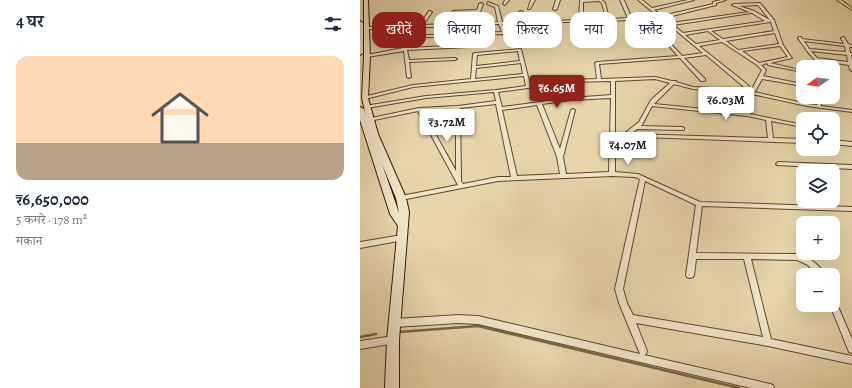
<!DOCTYPE html>
<html lang="hi">
<head>
<meta charset="utf-8">
<style>
  body { margin:0; font-family:Alegreya,"Noto Serif Devanagari",serif; background:#f2f2f3; color:#1f2937; height:100vh; display:flex; flex-direction:column; font-size:15px; white-space:nowrap }
  * { box-sizing:border-box; margin:0 }
  p { font-size:13px; color:#747a83 }
  .icon { flex:none; width:22px; height:22px; fill:none; stroke:currentColor; stroke-width:2; stroke-linecap:round; stroke-linejoin:round }
  .map { position:relative; flex:1; overflow:hidden }
  .panel { display:flex; flex-direction:column; background:#fff; width:360px }
  .panel>* { flex:none }
  .banner { position:absolute; left:12px; top:12px; width:380px; height:36px; display:flex; gap:8px }
  .needle { width:26px; rotate:255deg }
  .fabs { position:absolute; left:436px; top:60px; display:grid; gap:8px }
  .fabs a { display:grid; place-items:center; width:44px; height:44px; border-radius:8px; background:#fff; box-shadow:0 4px 16px #0002; font-size:20px }
  .price { position:absolute; translate:-50% -34px; padding:0 9px; border-radius:4px; background:#fff; color:#222; font-size:13px; line-height:26px; filter:drop-shadow(0 1px 2px #0008) }
  .price::after { content:''; position:absolute; left:50%; top:24px; width:12px; height:9px; margin-left:-6px; background:inherit; clip-path:polygon(0 0,100% 0,50% 100%) }
  .price.current { background:#8f2418; color:#fff }
  ul { padding:0; list-style:none }
  li { display:grid; align-content:center; gap:8px; height:212px; padding:0 16px }
  li+li { border-top:1px solid #e0e1e3 }
  li span { display:grid; place-items:center; height:124px; border-radius:12px; color:#555 }
  li>.icon { margin-inline-start:auto }
  span .icon { width:72px; height:72px; fill:#fffc; stroke-width:1 }
  li b { font-size:17px }
  h2 { display:flex; justify-content:space-between; align-items:center; height:48px; padding:0 16px; font-size:17px }
  .pill { padding:0 14px; border-radius:12px; background:#fff; box-shadow:0 4px 16px #0002; font-size:14px; line-height:36px }
  .pill.current { background:#8f2418; color:#fff }
  main { display:flex; flex:1; min-height:0 }
  .map>svg:first-child { display:block }
</style>
</head>
<body>
<main>
<section class="panel">
<h2>4 घर<svg class="icon" aria-label="filters" viewBox="0 0 24 24"><path d="M4 7h16M4 17h16"/><circle cx="9" cy="7" r="2"/><circle cx="15" cy="17" r="2"/></svg></h2>
<ul>
<li><span style="background:linear-gradient(#ffd9b3 70%,#b9a48a 0)"><svg class="icon" aria-label="home" viewBox="0 0 24 24"><path d="M3 11l9-7 9 7M6 9v11h12V9"/></svg></span><div><b>₹6,650,000</b><p>5 कमरे · 178 m²</p><p>मकान</p></div></li>
</ul>
</section>
<div class="map">
<svg width="492" height="388" viewBox="0 0 492 388">
  <rect width="100%" height="100%" fill="#e5d5a9"/>
  <filter id="stains"><feTurbulence type="fractalNoise" baseFrequency=".005" numOctaves="4"/><feColorMatrix values="0 0 0 0 .2 0 0 0 0 .09 0 0 0 0 .02 0 0 0 .5 -.17"/></filter>
  <radialGradient id="worn" r=".72"><stop offset=".6" stop-color="#630" stop-opacity="0"/><stop offset="1" stop-color="#630" stop-opacity=".3"/></radialGradient>
  <g fill="none" stroke-linecap="round" stroke-linejoin="round">
    <g stroke="#796444" stroke-width="2.5">
      <polyline points="39,332 118,326 379,388"/>
      <polyline points="0,337 16,334"/>
    </g>
    <defs>
      <g id="street">
        <polygon points="145,0 149,0 145,5 143,4"/>
        <polygon points="171,0 175,0 170,9 168,9"/>
        <polygon points="196,0 200,0 197,9 195,10 193,9"/>
        <path d="M220,0H242L245,3L249,19L268,18L260,0H264L275,27L272,28L268,20L249,21L252,29L250,30L248,29L246,21L223,22L226,34L224,35L222,34L219,22H198V40L196,41L194,40V23H172L170,38L168,39L166,38L168,23L142,24L149,39L147,40L145,39L143,34L46,38L47,48L109,45L111,46L109,47L47,50L49,60L95,58L97,59L95,60L49,62L51,77L49,78L47,77L44,51L7,57L5,56L7,55L43,48L41,28L7,29L5,28L7,27L41,26L40,14L43,15L44,26L60,25L69,11H70L72,12L63,25L86,24L93,11L117,10L119,4L121,3L123,4L116,23L138,22L135,7L127,4L128,2L138,6L142,22H158L159,12L161,11L163,12L162,22L219,20ZM239,1L242,3L246,19L223,20V2ZM117,12L113,23L89,24L95,13ZM139,24L142,32L45,36L44,28Z"/>
        <path d="M278,0H282L292,8L328,0H334L294,10L302,16L353,4V2L361,0H366L356,3V5L304,18L311,23L389,12L391,13L313,25L323,33L405,21L392,13L372,5L374,4L400,3L414,20L423,45L432,58L410,63L440,70L438,71L408,65L407,63L401,65L406,70L403,76L442,84H443V86L402,79L396,90L394,92L447,104L457,105L458,97H462L461,106L492,110V112L447,106L392,94L390,114L443,125V127L411,121L413,138L443,139V143L255,136V172L278,174L340,202L492,207V211L342,206L336,253L437,254C450,258 458,263 465,275H457L448,265L437,260L391,259L411,339L492,356V364L408,346L276,323L287,351L286,354L284,355L410,384L413,385L414,388H391L118,324L98,323L35,327L32,326L31,323L32,320L35,319L98,315L118,316L280,354L259,303L255,289L280,179L275,177L252,176L138,181L41,200L39,199L38,198L39,197L41,196L98,185L58,111L9,121H7V119L59,108L98,106L136,101L134,92L66,98L7,108H5V106L66,96L136,90L166,86L164,76L53,87L5,99L3,98V97L53,85L111,79L113,54L115,53L161,49L170,85L211,80L237,79L235,63L237,62L318,56L297,33L285,15L294,13ZM398,5L410,20L414,31L363,39L351,31L410,22V20L394,11L379,6ZM296,14L343,53L322,56L299,31L289,16ZM348,31L360,40L336,44L325,35ZM415,33L419,44L378,50L366,41ZM362,42L397,65L402,70L392,89L391,90L388,85L339,46ZM420,46L428,57L399,63L382,51ZM158,51L160,61L116,66L117,55ZM346,55L384,87L387,90L333,87L316,82V81H312L295,77L241,79L239,64L320,58L341,81H345V79L324,58ZM161,63L163,74L115,79L116,68ZM295,79L310,83L291,100L279,122L265,133H255V81ZM251,81V95L211,98L142,107L138,92L211,82ZM314,84L333,89L388,93L385,113L294,104ZM251,98L249,172L206,174L203,157L215,110L213,109L211,110L200,149L182,104L211,100ZM136,104L151,177H138L103,184L101,181L100,108ZM177,105L197,157L200,174L157,176L142,110ZM292,106L387,116L406,120L408,138L271,134L277,129L324,130V128L322,127L281,126L283,123ZM96,109V171L62,110ZM285,181L336,205L326,275L327,277L330,278L333,277L334,275L336,259H384L403,337L273,315L267,303L263,289Z"/>
        <polygon points="477,0 481,0 492,8 492,10"/>
        <path d="M439,37H441L442,39L484,44L481,38L484,37L488,44L492,45V47H489L490,53H492V55H491L492,61V71L490,70L489,65L455,60L447,51L438,38ZM444,41L485,46L486,52L449,49ZM451,51L487,55L488,62L457,58Z"/>
        <polygon points="473,140 492,142 492,146 473,144"/>
        <polygon points="419,162 492,165 492,169 417,165 416,164 417,163"/>
        <polygon points="42,235 44,236 45,238 44,240 0,248 0,242"/>
        <polygon points="473,301 476,302 492,339 492,353 489,352 470,305 473,305"/>
        <polygon points="33,336 36,337 37,340 36,343 0,349 0,341"/>
      </g>
      <g id="secondary">
        <path d="M4,0H8L10,56L8,98L18,134L46,198L49,212L39,340V388H25L27,340L38,226L30,214L0,120V107L4,109L6,116L2,98L4,56ZM22,164L36,198L39,213Z"/>
        <polygon points="0,21 3,23 3,53 0,55"/>
      </g>
    </defs>
    <use href="#street" stroke="#5f492c" stroke-width="2"/>
    <use href="#secondary" stroke="#321a02" stroke-width="2"/>
    <use href="#street" fill="#eee4c7" fill-rule="evenodd"/>
    <use href="#secondary" fill="#eee4c7" fill-rule="evenodd"/>
  </g>
  <rect width="100%" height="100%" filter="url(#stains)"/>
  <rect width="100%" height="100%" fill="url(#worn)"/>
</svg>
<div class="fabs">
<a><svg class="needle" viewBox="-14 -14 28 28"><path d="M0-13l5 13h-10z" fill="#e53935"/><path d="M0 13l5-13h-10z" fill="#747a83"/></svg></a>
<a><svg class="icon" aria-label="locate" viewBox="0 0 24 24"><circle cx="12" cy="12" r="6"/><path d="M12 2v4M12 18v4M2 12h4M18 12h4"/></svg></a>
<a><svg class="icon" aria-label="layers" viewBox="0 0 24 24"><path d="M12 4l9 5-9 5-9-5zM3 14l9 5 9-5"/></svg></a>
<a>+</a>
<a>−</a>
</div>
<b class="price current" style="left:197px;top:109px">₹6.65M</b>
<b class="price" style="left:366px;top:121px">₹6.03M</b>
<b class="price" style="left:87px;top:143px">₹3.72M</b>
<b class="price" style="left:268px;top:166px">₹4.07M</b>
<div class="banner">
<a class="pill current">खरीदें</a>
<a class="pill">किराया</a>
<a class="pill">फ़िल्टर</a>
<a class="pill">नया</a>
<a class="pill">फ़्लैट</a>
</div>
</div>
</main>
</body>
</html>
